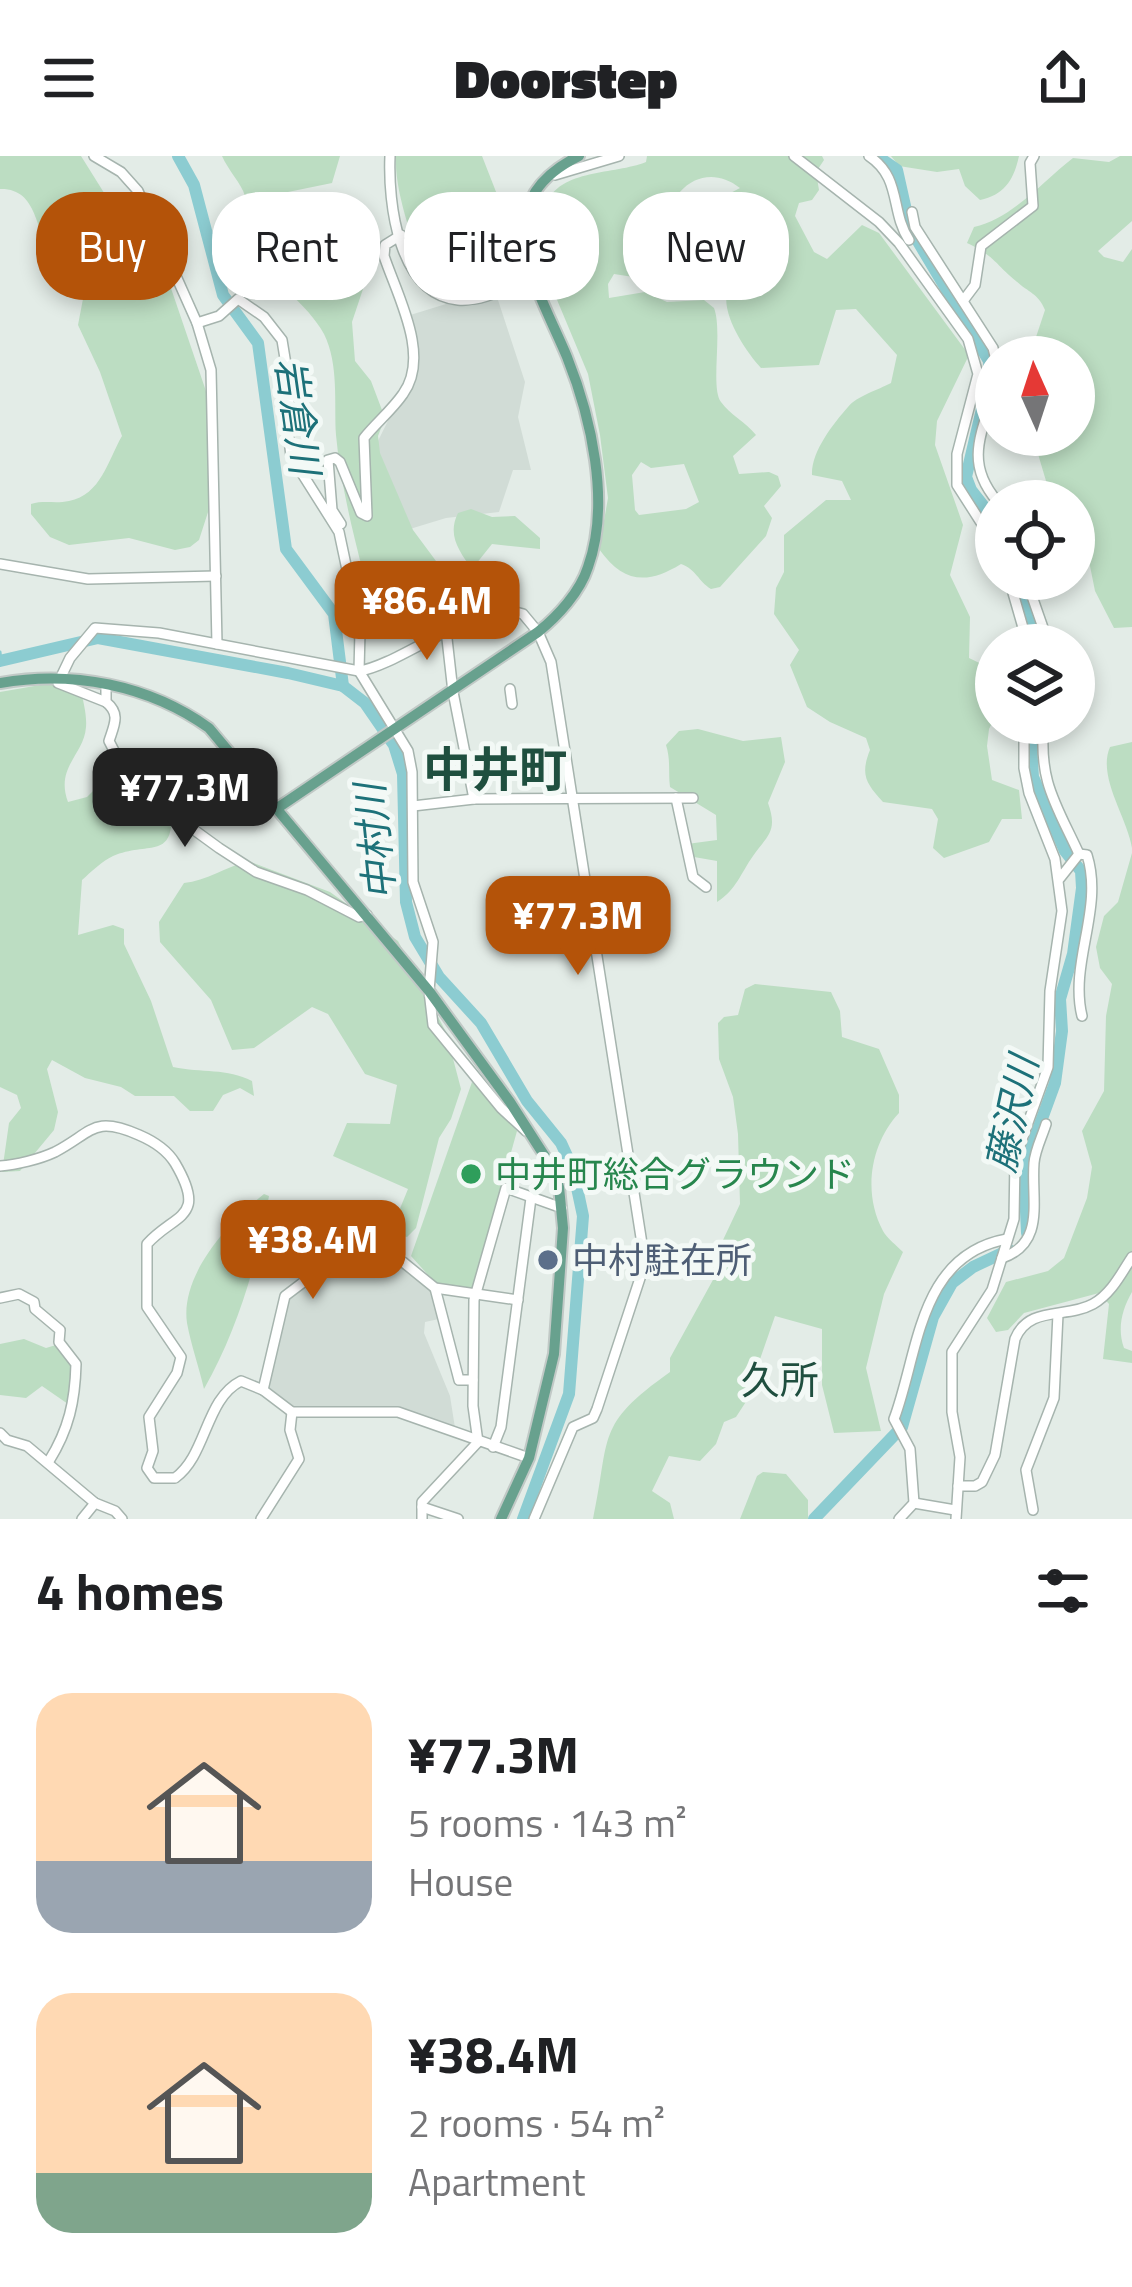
<!DOCTYPE html>
<html lang="en">
<head>
<meta charset="utf-8">
<style>
  body { margin:0; font-family:"Titillium Web","Noto Sans JP",sans-serif; background:#f6f6f6; color:#202124; height:100vh; display:flex; flex-direction:column; font-size:45px; white-space:nowrap }
  * { box-sizing:border-box; margin:0 }
  p { font-size:39px; color:#757577 }
  .icon { flex:none; width:66px; height:66px; fill:none; stroke:currentColor; stroke-width:2; stroke-linecap:round; stroke-linejoin:round }
  .map { position:relative; height:1363px; overflow:hidden }
  .drawer { display:flex; flex-direction:column; background:#fff; flex:1 }
  .drawer>* { flex:none }
  .hud { position:absolute; left:36px; top:36px; width:1062px; height:108px; display:flex; gap:24px }
  .needle { width:78px; rotate:357deg }
  .buttons { position:absolute; left:975px; top:180px; display:grid; gap:24px }
  .buttons a { display:grid; place-items:center; width:120px; height:120px; border-radius:50%; background:#fff; box-shadow:0 6px 18px #0003; font-size:60px }
  .price { position:absolute; translate:-50% -102px; padding:0 27px; border-radius:24px; background:#b45309; color:#fff; font-size:39px; line-height:78px; filter:drop-shadow(0 3px 6px #0008) }
  .price::after { content:''; position:absolute; left:50%; top:72px; width:36px; height:27px; margin-left:-18px; background:inherit; clip-path:polygon(0 0,100% 0,50% 100%) }
  .price.selected { background:#222; color:#fff }
  ul { padding:0; list-style:none }
  li { display:flex; align-items:center; gap:36px; height:300px; padding:0 36px }
  li span { display:grid; place-items:center; flex:none; width:336px; height:240px; border-radius:36px; color:#555 }
  li>.icon { margin-inline-start:auto }
  span .icon { width:144px; height:144px; fill:#fffc; stroke-width:1 }
  li b { font-size:51px }
  h2 { display:flex; justify-content:space-between; align-items:center; height:144px; padding:0 36px; font-size:51px }
  .chip { padding:0 42px; border-radius:48px; background:#fff; box-shadow:0 6px 18px #0003; font-size:42px; line-height:108px }
  .chip.selected { background:#b45309; color:#fff }
  header { display:flex; justify-content:space-between; align-items:center; height:156px; padding:0 36px; background:#fff; font-size:54px; font-weight:800 }
  .map>svg:first-child { display:block }
</style>
</head>
<body>
<header><svg class="icon" aria-label="menu" viewBox="0 0 24 24"><path d="M4 6h16M4 12h16M4 18h16"/></svg>Doorstep<svg class="icon" aria-label="share" viewBox="0 0 24 24"><path d="M12 15V3M7 8l5-5 5 5M5 13v7h14v-7"/></svg></header>
<div class="map">
<svg width="1132" height="1363" viewBox="0 0 1132 1363">
  <rect width="100%" height="100%" fill="#e3ece7"/>
  <g fill="#d1dcd6">
    <polygon points="497,141 525,226 518,261 531,314 513,314 499,356 446,362 400,376 376,289 416,208 407,160 446,148 472,150"/>
    <polygon points="369,1095 397,1106 434,1139 439,1163 425,1166 424,1177 450,1240 455,1272 398,1255 294,1252 267,1234 286,1142 338,1096"/>
  </g>
  <g fill="#bcddc2" fill-rule="evenodd">
    <path d="M0,0H81L106,40L158,94L208,241L209,353L199,384L190,391L175,394L129,382L69,389L50,381L31,358V348C44,344 56,348 69,345C101,339 108,304 122,280L100,216L78,169L87,122C77,116 59,110 52,101C35,77 39,32 0,33Z"/>
    <path d="M222,0H340L332,27L288,36L280,42V50L340,47L346,50L340,105L362,118L363,133L352,166L355,205L371,225L385,262L378,280L380,297L413,374L436,405L433,438L402,453L373,431L363,416C352,373 340,324 336,279C334,247 339,208 324,178C304,142 265,123 246,86C239,71 250,55 245,40C241,27 228,14 222,0Z"/>
    <path d="M396,0H482L500,46L498,56L506,67L496,101L500,125C438,147 423,123 407,66C401,45 395,22 396,0Z"/>
    <path d="M647,0H822L824,4L816,16L819,34L812,44L799,47L795,60L814,96L827,103L862,69L879,77L969,199L937,265L935,289L963,369L950,419L970,461L969,502L996,515V559L989,573L987,590L992,624L1019,634L1022,663H1002L989,686L944,702L933,692L938,663L932,653L883,646C866,627 860,619 870,594L866,582L830,566L807,551L790,509L799,494L774,458L776,432L784,416V379L826,344H851L842,325L812,319C811,296 833,268 848,251C857,240 878,234 891,227L897,199L856,153L836,154L819,209L761,212C746,196 719,156 728,133C732,121 739,109 737,95C734,71 711,76 719,43L740,32C700,0 656,43 671,87L714,100L721,124L717,134L614,118L608,128L609,142L645,136L667,146L704,144L714,152C723,175 710,232 721,246C730,259 746,266 756,279L733,300L739,318L769,316L778,320L781,330L764,350L772,362L766,380L720,431L711,433C698,425 696,413 681,408C647,429 623,427 599,393L608,342L600,279L588,218L545,115V49C561,12 614,19 646,6ZM641,306L651,312L684,308L699,346L686,353L639,359L635,354L632,319Z"/>
    <path d="M891,0H1019C1014,23 1005,39 980,44L965,30L959,13L937,16L899,10Z"/>
    <path d="M1120,0H1132V65L1098,95L1104,101L1123,106L1132,93V471L1114,472L1095,435L1087,395H1074V345H1052L1038,298V279H1074V201H1040L1033,190L1045,154C1038,137 1029,137 1016,125C994,107 996,101 967,87L974,71C1012,63 1043,25 1073,2L1109,6Z"/>
    <path d="M471,353L492,361L515,360L540,382V393L492,388L472,413C459,395 447,379 458,357Z"/>
    <path d="M46,528L80,531C83,544 87,559 86,571C84,599 55,611 68,646L87,641L109,619L142,626L171,646C176,707 152,684 113,700C102,705 91,716 82,724L78,779L113,769L124,773V788L151,845L173,911C202,917 227,912 252,925L254,940L240,932L223,939L213,955H190L174,940H135L121,931L85,922L52,904L47,913L58,956L54,974L20,1015L2,1016L9,967L21,952L17,939L0,931V536Z"/>
    <path d="M698,573L743,585L781,581L785,606L768,647C778,675 768,679 753,700C741,717 736,734 717,746V705L694,701L687,688L717,684L716,659L670,631C668,616 671,605 666,589L679,575Z"/>
    <path d="M1132,586V692C1127,661 1097,621 1110,591Z"/>
    <path d="M1132,697V1136C1122,1153 1117,1173 1124,1192L1132,1195V1207L1103,1203L1109,1148L1099,1137L1024,1157L1008,1174L996,1176L987,1162L1006,1126L1048,1115L1064,1102L1087,1042L1092,1011L1082,975L1104,935L1106,860L1112,828L1100,812L1096,791L1104,760L1118,746Z"/>
    <path d="M248,705L330,736L398,785L446,876L461,933L451,963L439,982L416,1072L407,1081L390,1077L408,1033L333,1000L347,967L390,968L397,929L365,918L328,858L312,851L254,892L232,894L211,844L160,786L159,766L184,727C206,725 226,711 248,705Z"/>
    <path d="M755,828L831,836L840,855L842,881L879,893L899,939V957C871,987 862,1036 883,1075C887,1082 897,1090 903,1096L884,1138L866,1212L881,1275L834,1277L822,1229V1173L775,1160L759,1206L747,1213L751,1238L736,1261L724,1266L716,1288L700,1305L669,1300L652,1335L670,1347L674,1363H593C611,1280 594,1270 670,1216V1202L714,1122L723,1084L740,1048L738,978L733,941L719,903L718,867L724,861L738,859L745,833Z"/>
    <polygon points="472,926 517,975 473,1133 438,1130 411,1100"/>
    <path d="M264,1038L269,1040C257,1107 238,1173 204,1233C199,1211 191,1189 187,1167C180,1119 229,1065 264,1038Z"/>
    <polygon points="24,1183 46,1192 56,1189 73,1209 68,1248 42,1230 26,1242 0,1239 0,1188"/>
    <polygon points="763,1316 786,1318 808,1344 808,1363 740,1363 757,1320"/>
  </g>
  <g fill="none" stroke-linecap="round" stroke-linejoin="round">
    <polyline stroke="#8cccd1" stroke-width="3" points="0,496 1,504"/>
    <g stroke="#8cccd1" stroke-width="12">
      <polyline points="178,0 194,29 223,139 258,187 286,393 334,458 343,530"/>
      <polyline points="877,0 897,14 910,72 989,205 990,219 966,321 971,334 996,366"/>
      <polyline points="1019,423 1037,489"/>
      <polyline points="0,505 98,482 288,517 343,530 365,547 394,589 403,618 406,746 415,781 439,821 481,867 527,945 561,987 573,1013 583,1060 569,1238 523,1363"/>
      <polyline points="1027,1077 1024,1012 1055,927 1062,875 1060,843 1073,798 1082,732 1081,715 1065,695 1033,621 1031,589 1036,567"/>
      <polyline points="814,1363 902,1271 933,1161 952,1127 973,1111 1009,1094"/>
    </g>
    <defs>
      <g id="minor">
        <polyline points="94,0 121,16 138,35 197,167 211,214 217,488"/>
        <path d="M390,0C388,47 398,138 458,144C483,146 508,131 531,122"/>
        <polyline points="794,0 879,66 899,87 968,183 978,218 957,298 957,329 996,390"/>
        <path d="M869,0C902,22 890,55 909,84"/>
        <polyline points="555,19 619,0"/>
        <polyline points="912,56 915,71 993,192 996,204"/>
        <polyline points="963,145 975,129 981,90 1033,50 1030,7 1034,0"/>
        <polyline points="197,167 219,160 238,143 264,161 282,184 290,233 287,267 291,300 339,376 360,475 359,515 408,595 412,616 413,726 433,786 429,835 433,869 501,952 526,975"/>
        <path d="M996,230C983,275 963,305 997,345"/>
        <path d="M341,368L332,354L328,304L335,302L340,306L361,357L367,360L364,282C376,267 392,254 403,238C431,200 397,139 384,100L385,89L401,79"/>
        <polyline points="0,408 88,423 216,420"/>
        <polyline points="1009,423 1028,489"/>
        <polyline points="1026,423 1049,489"/>
        <polyline points="446,474 453,536 474,643"/>
        <path d="M106,529V546C121,558 114,569 109,585L131,628L219,692L256,716L307,734L359,761L367,759"/>
        <polyline points="510,533 512,548"/>
        <path d="M106,546L58,527L70,502L95,472L159,477L359,515C401,509 478,443 523,458L538,476L551,506L645,1107L597,1253L593,1262L573,1271L534,1363"/>
        <path d="M1044,567C1038,625 1056,648 1079,698"/>
        <polyline points="676,642 693,721 706,731"/>
        <polyline points="413,650 474,643 693,642"/>
        <path d="M1079,698L1087,699C1104,753 1069,806 1082,860"/>
        <polyline points="1060,722 1079,698"/>
        <path d="M0,1010C16,1009 40,1003 55,996C93,976 93,959 139,979C153,985 167,994 175,1007C208,1063 175,1057 147,1088V1151L181,1201L177,1217L149,1261L153,1295L147,1312L154,1322H175C207,1299 205,1243 241,1225L263,1234L292,1256H398L529,1302"/>
        <path d="M1002,1102C1046,1087 1031,1044 1034,1007C1035,994 1042,981 1046,968"/>
        <polyline points="435,1132 459,1224 473,1224"/>
        <path d="M0,1142L19,1138L34,1146L35,1153L60,1174L59,1186L76,1208C75,1245 69,1273 49,1305"/>
        <polyline points="263,1234 285,1140 326,1109 334,1095 369,1093 403,1106 435,1132 518,1144"/>
        <polyline points="0,1277 7,1284 27,1290 95,1347 115,1355 122,1363"/>
        <polyline points="478,1286 473,1250 474,1144 506,1032 562,1052"/>
        <polyline points="493,1291 501,1271 531,1042"/>
        <path d="M958,1330H975L982,1326L995,1299L1015,1183C1029,1149 1066,1163 1093,1148C1111,1138 1121,1118 1132,1101"/>
        <polyline points="914,1347 955,1354"/>
        <polyline points="422,1351 458,1363"/>
        <polyline points="1033,1354 1026,1314 1054,1242 1058,1158"/>
        <polyline points="82,1363 95,1347"/>
        <polyline points="261,1363 299,1303 290,1274 292,1256"/>
        <polyline points="422,1363 422,1346 478,1286"/>
        <path d="M899,1363L914,1347L910,1293L894,1263C919,1197 918,1099 1007,1083"/>
        <polyline points="956,1363 960,1301 952,1256 952,1196 992,1134 1014,1063 1015,1003 1048,911 1050,835 1062,755 1055,703 1029,637 1024,612 1024,567"/>
      </g>
      <g id="major">
        <path d="M0,527C72,514 149,529 209,572L429,835L510,946L551,1010L559,1031L563,1072L554,1198L529,1302L501,1363"/>
        <path d="M279,651L538,476C558,460 580,436 588,411C611,347 591,261 567,201C538,131 481,48 579,0"/>
      </g>
    </defs>
    <use href="#minor" stroke="#a6b4ae" stroke-width="12"/>
    <use href="#major" stroke="#c1c9c6" stroke-width="14"/>
    <use href="#minor" stroke="#fff" stroke-width="9"/>
    <use href="#major" stroke="#68a18e" stroke-width="10"/>
  </g>
  <circle fill="#2e9e5b" stroke="#f3f9f6" stroke-width="4.5" cx="471" cy="1018" r="12"/>
  <circle fill="#5c6f8a" stroke="#f3f9f6" stroke-width="4.5" cx="548" cy="1104" r="12"/>
  <g text-anchor="middle" stroke-width="10" stroke-linejoin="round" paint-order="stroke">
    <g font-size="36" fill="#27864d" stroke="#f3f9f6" text-anchor="start">
      <text x="495" y="1031">中井町総合グラウンド</text>
    </g>
    <g font-size="36" fill="#4e5e75" stroke="#f3f9f6" text-anchor="start">
      <text x="572" y="1117">中村駐在所</text>
    </g>
    <g font-size="39" font-style="italic" fill="#1d7179" stroke="#f3f9f6">
      <text transform="translate(298 260) rotate(82)" y="14">岩倉川</text>
      <text transform="translate(375 686) rotate(-96)" y="14">中村川</text>
      <text transform="translate(1012 958) rotate(-78)" y="14">藤沢川</text>
    </g>
    <g font-size="39" fill="#1f4f3f" stroke="#f3f9f6">
      <text x="780" y="1238">久所</text>
    </g>
    <g font-size="48" font-weight="bold" fill="#1f4f3f" stroke="#f3f9f6">
      <text x="495" y="631">中井町</text>
    </g>
  </g>
</svg>
<div class="buttons">
<a><svg class="needle" viewBox="-14 -14 28 28"><path d="M0-13l5 13h-10z" fill="#e53935"/><path d="M0 13l5-13h-10z" fill="#757577"/></svg></a>
<a><svg class="icon" aria-label="locate" viewBox="0 0 24 24"><circle cx="12" cy="12" r="6"/><path d="M12 2v4M12 18v4M2 12h4M18 12h4"/></svg></a>
<a><svg class="icon" aria-label="layers" viewBox="0 0 24 24"><path d="M12 4l9 5-9 5-9-5zM3 14l9 5 9-5"/></svg></a>
</div>
<b class="price" style="left:427px;top:507px">¥86.4M</b>
<b class="price selected" style="left:185px;top:694px">¥77.3M</b>
<b class="price" style="left:578px;top:822px">¥77.3M</b>
<b class="price" style="left:313px;top:1146px">¥38.4M</b>
<div class="hud">
<a class="chip selected">Buy</a>
<a class="chip">Rent</a>
<a class="chip">Filters</a>
<a class="chip">New</a>
</div>
</div>
<section class="drawer">
<h2>4 homes<svg class="icon" aria-label="filters" viewBox="0 0 24 24"><path d="M4 7h16M4 17h16"/><circle cx="9" cy="7" r="2"/><circle cx="15" cy="17" r="2"/></svg></h2>
<ul>
<li><span style="background:linear-gradient(#ffd9b3 70%,#9aa5b1 0)"><svg class="icon" aria-label="home" viewBox="0 0 24 24"><path d="M3 11l9-7 9 7M6 9v11h12V9"/></svg></span><div><b>¥77.3M</b><p>5 rooms · 143 m²</p><p>House</p></div></li>
<li><span style="background:linear-gradient(#ffd9b3 75%,#7fa58c 0)"><svg class="icon" aria-label="home" viewBox="0 0 24 24"><path d="M3 11l9-7 9 7M6 9v11h12V9"/></svg></span><div><b>¥38.4M</b><p>2 rooms · 54 m²</p><p>Apartment</p></div></li>
</ul>
</section>
</body>
</html>
